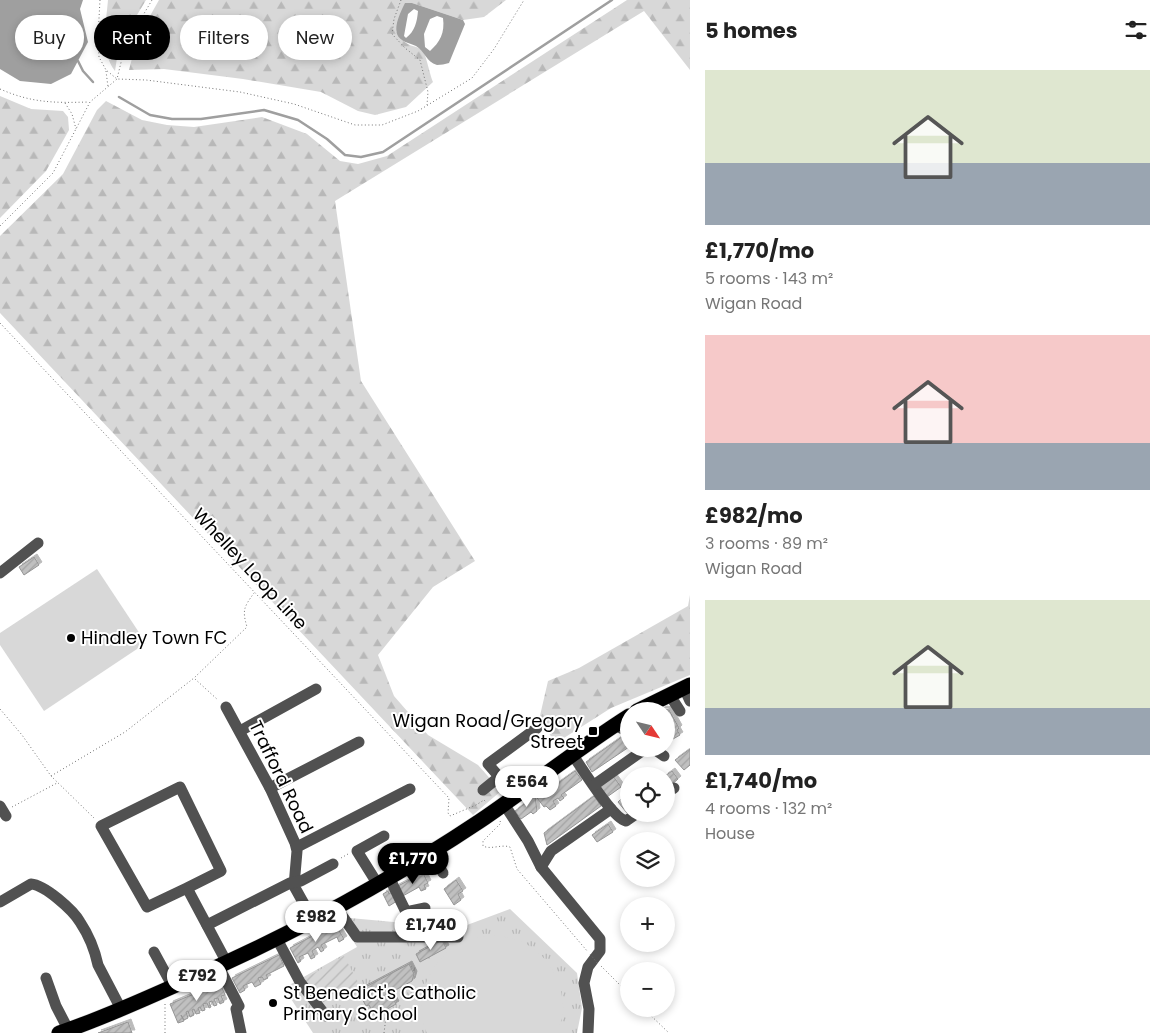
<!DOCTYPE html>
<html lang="en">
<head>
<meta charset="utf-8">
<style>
  body { margin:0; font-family:Poppins,sans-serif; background:#f2f2f2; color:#222; height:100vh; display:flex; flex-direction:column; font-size:19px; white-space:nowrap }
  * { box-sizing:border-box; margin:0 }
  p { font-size:16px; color:#767676 }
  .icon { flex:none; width:28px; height:28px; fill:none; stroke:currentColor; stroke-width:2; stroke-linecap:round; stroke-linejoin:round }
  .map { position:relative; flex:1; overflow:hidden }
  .panel { display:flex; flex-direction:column; background:#fff; width:475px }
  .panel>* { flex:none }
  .guide { position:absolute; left:15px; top:15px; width:475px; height:45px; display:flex; gap:10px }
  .needle { width:32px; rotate:125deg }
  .tools { position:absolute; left:620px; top:702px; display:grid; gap:10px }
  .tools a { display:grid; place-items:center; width:55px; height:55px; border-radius:50%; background:#fff; box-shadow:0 2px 8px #0003; font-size:25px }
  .price { position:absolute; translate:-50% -42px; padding:0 11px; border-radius:18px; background:#fff; color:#222; font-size:16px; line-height:32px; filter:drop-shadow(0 1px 2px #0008) }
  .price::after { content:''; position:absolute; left:50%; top:30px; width:15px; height:11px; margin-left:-8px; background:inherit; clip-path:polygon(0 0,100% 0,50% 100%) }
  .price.on { background:#000; color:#fff }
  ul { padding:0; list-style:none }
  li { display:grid; align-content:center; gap:10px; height:265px; padding:0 15px }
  li span { display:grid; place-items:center; height:155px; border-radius:0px; color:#555 }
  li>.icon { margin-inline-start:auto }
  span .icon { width:90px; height:90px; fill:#fffc; stroke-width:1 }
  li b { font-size:21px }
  h2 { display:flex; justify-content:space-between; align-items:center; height:60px; padding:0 15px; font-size:21px }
  .tag { padding:0 18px; border-radius:22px; background:#fff; box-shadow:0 2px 8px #0003; font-size:18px; line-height:45px }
  .tag.on { background:#000; color:#fff }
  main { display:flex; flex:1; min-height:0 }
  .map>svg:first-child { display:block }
</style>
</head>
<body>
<main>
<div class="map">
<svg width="690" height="1033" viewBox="0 0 690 1033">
  <defs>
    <pattern id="forest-firs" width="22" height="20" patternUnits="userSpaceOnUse" patternTransform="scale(1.25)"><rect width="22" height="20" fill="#d8d8d8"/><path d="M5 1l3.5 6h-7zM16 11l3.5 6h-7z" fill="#b8b8b8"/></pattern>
    <pattern id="park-tufts" width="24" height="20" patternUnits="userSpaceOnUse" patternTransform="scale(1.25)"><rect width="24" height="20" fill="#d8d8d8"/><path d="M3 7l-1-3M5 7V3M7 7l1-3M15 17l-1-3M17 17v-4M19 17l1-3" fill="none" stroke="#b8b8b8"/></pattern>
    <pattern id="garden-furrows" width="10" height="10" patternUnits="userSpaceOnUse" patternTransform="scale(1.25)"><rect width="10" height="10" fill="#d8d8d8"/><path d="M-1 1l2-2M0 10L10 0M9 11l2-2" fill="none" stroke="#b8b8b8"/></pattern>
    <pattern id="building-hatch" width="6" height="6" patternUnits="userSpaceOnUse" patternTransform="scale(1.25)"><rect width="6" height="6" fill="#c0c0c0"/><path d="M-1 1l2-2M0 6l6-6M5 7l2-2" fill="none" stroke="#a3a3a3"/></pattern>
    <filter id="shadow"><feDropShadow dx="3" dy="-3" stdDeviation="0" flood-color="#0004"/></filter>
  </defs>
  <rect width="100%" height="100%" fill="#fff"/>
  <g fill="url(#forest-firs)">
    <path d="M108,0H146L119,45L115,71C100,51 106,24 108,0Z"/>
    <path d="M159,0H506L484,17L463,20L412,3L396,31C400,35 403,42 408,44C413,47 418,46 423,51C426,55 430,75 433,82L406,107L375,115L358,111L321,92L243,79L164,69L129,70L137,39Z"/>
    <polygon points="627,0 690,0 690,70 644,11 335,201 361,381 475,561 433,587 378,655 394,696 428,735 478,765 501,791 473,815 0,313 0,236 63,174 97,110 106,101 142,120 167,125 194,127 262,117 307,134 340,161 358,164 387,156"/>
    <polygon points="0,96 31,109 63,111 68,117 69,130 46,171 0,218"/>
    <polygon points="690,595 690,675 611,708 556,743 539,720 548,681 579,668 688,606"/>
  </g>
  <polygon fill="url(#park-tufts)" points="510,909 577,973 582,1008 577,1033 313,1033 284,988 357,947 339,917 459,928"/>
  <polygon fill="url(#garden-furrows)" points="344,956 360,986 332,1003 323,1002 304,979"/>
  <g fill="#d8d8d8">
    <polygon points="97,569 146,643 44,711 0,645 0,633"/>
    <path d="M496,935C504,937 513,938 520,941C548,953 565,983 563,1014C562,1020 559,1027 557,1033H427C412,1006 428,964 453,948C466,939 481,937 496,935Z"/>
  </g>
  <g fill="#9f9f9f" fill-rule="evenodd">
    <polygon points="0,0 83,0 80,9 88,42 71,74 51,84 20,81 0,69"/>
    <path d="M405,3H412L463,20L465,24L449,63C445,64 441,65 437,65C426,62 425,51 416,46C410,43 400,42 397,34C394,25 401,11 405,3ZM414,9L418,11C417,22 415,31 406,38L404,36L408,14ZM437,16L443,18C445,33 440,42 430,51L425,47L424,34L430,19Z"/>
  </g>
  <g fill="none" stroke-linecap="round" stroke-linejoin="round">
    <g stroke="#9f9f9f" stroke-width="2.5">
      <polyline points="78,61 83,71 93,82"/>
      <polyline points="119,97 150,115 172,119 201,119 264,110 298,120 327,139 345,155 361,157 383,152 612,0"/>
    </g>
  </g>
  <g fill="url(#building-hatch)" stroke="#959595" filter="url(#shadow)">
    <polygon points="34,557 39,565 24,575 19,567"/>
    <polygon points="664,709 669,710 679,728 677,730 680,735 666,743 666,711 660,711"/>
    <polygon points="626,734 629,736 629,747 592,772 586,762"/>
    <polygon points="690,749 690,765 684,770 675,760"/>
    <polygon points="575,771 582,780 561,795 564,798 560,801 558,798 553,801 556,806 550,810 546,806 544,807 537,798"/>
    <polygon points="672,771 678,779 670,786 665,776"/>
    <polygon points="613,776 621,787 607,797 599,786"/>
    <polygon points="535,796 537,811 533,814 531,812 521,819 515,811"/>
    <polygon points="594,796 601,806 547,845 544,833"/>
    <polygon points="629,797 629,811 627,813 618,802 621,799 623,802"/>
    <polygon points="608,824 613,832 597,842 592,835"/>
    <polygon points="423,873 428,883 424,885 426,889 421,891 419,887 401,897 396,887"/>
    <polygon points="456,880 463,891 458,894 461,900 454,905 444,889"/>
    <polygon points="388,891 389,894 392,892 397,901 389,906 383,894"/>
    <polygon points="335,924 344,939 339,942 337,937 321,945 324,950 321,952 318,947 312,951 315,957 311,959 308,953 299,957 301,961 298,963 290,948"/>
    <polygon points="442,940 446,948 420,962 416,954"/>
    <polygon points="279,955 284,966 266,975 268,978 264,980 262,977 258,978 261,984 255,987 252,982 243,986 245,990 240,993 232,978"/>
    <polygon points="409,964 414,974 412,981 390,993 396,1004 375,1016 369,1005 366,1006 358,991"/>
    <polygon points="220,983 225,995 221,996 224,1002 220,1004 218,998 214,999 217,1005 214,1006 212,1001 209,1002 211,1007 209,1008 207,1003 203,1004 205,1010 202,1011 200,1007 198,1008 200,1013 196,1014 194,1009 192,1010 194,1015 190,1017 188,1011 186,1012 188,1018 184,1020 181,1015 184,1021 178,1023 170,1004"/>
    <polygon points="128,1022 132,1033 98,1033"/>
  </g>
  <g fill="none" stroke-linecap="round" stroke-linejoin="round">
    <defs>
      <g id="highway">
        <polyline points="637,711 690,685"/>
        <path d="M59,1033C98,1020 136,1003 174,986C281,940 384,885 480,821C530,787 577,749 629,716"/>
      </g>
    </defs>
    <use href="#highway" stroke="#dbdbdb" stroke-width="16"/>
    <g stroke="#737373" stroke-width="1" stroke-dasharray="1 2.5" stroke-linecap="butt">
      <polyline points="100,0 98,37 99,57 106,70 117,79 146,80 240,92 294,104 355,125 382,125 418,111 472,78 494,49 524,0"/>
      <polyline points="401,0 394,19 392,34 405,48 420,60 428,92 427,105"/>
      <polyline points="106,71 108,87"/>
      <path d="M0,89C32,103 54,103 89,102"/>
      <polyline points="65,103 72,114 76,129"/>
      <polyline points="0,226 53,173 90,102 117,79 125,46 152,0"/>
      <polyline points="0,323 449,798 448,813 450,816 476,805 484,800 486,802"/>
      <polyline points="195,679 218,700"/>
      <polyline points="0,709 22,735 51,776 94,818"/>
      <path d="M51,776L125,732L194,678L247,627C242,610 244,607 254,593"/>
      <polyline points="12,807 57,783"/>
      <path d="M500,821L501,823L483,841V846C491,850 501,844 510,847L517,869L588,952"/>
      <polyline points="341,858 348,854"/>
      <polyline points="601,966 629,994"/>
      <polyline points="644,1009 669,1033"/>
      <polyline points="165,1033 165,1003"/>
      <polyline points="384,1033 387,1009"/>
    </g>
    <g stroke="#515151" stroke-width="11">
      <polyline points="0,573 38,543"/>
      <polyline points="684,688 690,701"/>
      <polyline points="669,694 680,711"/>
      <polyline points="226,707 270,788 295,843 297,851 294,886 313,920"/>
      <polyline points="615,725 629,732"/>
      <polyline points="240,731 316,689"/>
      <polyline points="654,749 664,756"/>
      <path d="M572,754C582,768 612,818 626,821L636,814"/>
      <polyline points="594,785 645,749"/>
      <polyline points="270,788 359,742"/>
      <polyline points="483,790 499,777"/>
      <polyline points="666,793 674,788"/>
      <polyline points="515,795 488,764 537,728"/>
      <polyline points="504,804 528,841 541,867 600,939 600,951 588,967 584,983 589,1009 588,1033"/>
      <polyline points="0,806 6,816"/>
      <polyline points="297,847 410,789"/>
      <polyline points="431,853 443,873"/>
      <polyline points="541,867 551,851 611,809"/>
      <polyline points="389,877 406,912 425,908"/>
      <polyline points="377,883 357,851 384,836"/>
      <polyline points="187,888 147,907 101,826 180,787 221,871 187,888 227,963"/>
      <path d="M0,902L31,884C45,885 73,910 80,922C88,934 95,951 98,965L121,1009"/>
      <polyline points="336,907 357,937 458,937"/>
      <polyline points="207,925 290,883 301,881 333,864"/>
      <polyline points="277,939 300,982 326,1016"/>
      <polyline points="154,952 173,987"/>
      <polyline points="219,967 239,1006 236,1009 241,1033"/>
      <polyline points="46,978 56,1006 70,1033"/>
    </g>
    <use href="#highway" stroke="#000" stroke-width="15"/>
    <polyline stroke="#737373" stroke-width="1" stroke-dasharray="1 2.5" stroke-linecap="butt" points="590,954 598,964"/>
  </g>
  <g fill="#000" stroke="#fff" stroke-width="2">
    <circle cx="71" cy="638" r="5"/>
    <rect x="588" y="726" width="10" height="10" rx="2.5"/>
    <circle cx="273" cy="1003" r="5"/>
  </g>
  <g text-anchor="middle" stroke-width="4" stroke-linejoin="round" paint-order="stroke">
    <g font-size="18" fill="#000" stroke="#fff">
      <text transform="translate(250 569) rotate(47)" y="6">Whelley Loop Line</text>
      <text transform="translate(281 777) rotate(64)" y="6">Trafford Road</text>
    </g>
    <g font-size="18" fill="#000" stroke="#fff" text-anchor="start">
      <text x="81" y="644">Hindley Town FC</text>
      <text x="583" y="727" text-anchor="end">Wigan Road/Gregory<tspan x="583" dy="21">Street</tspan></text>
      <text x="283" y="999">St Benedict's Catholic<tspan x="283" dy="21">Primary School</tspan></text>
    </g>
  </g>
</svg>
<div class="tools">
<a><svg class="needle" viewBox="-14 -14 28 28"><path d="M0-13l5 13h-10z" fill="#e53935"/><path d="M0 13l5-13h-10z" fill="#767676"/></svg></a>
<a><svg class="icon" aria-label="locate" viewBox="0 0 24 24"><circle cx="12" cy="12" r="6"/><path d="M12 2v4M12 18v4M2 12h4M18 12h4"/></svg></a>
<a><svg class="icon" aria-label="layers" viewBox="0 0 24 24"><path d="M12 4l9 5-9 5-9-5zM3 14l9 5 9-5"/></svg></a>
<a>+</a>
<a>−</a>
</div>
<b class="price" style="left:527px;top:808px">£564</b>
<b class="price on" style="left:413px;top:885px">£1,770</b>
<b class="price" style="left:316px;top:943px">£982</b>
<b class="price" style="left:431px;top:951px">£1,740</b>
<b class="price" style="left:197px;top:1002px">£792</b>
<div class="guide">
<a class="tag">Buy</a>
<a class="tag on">Rent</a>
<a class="tag">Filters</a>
<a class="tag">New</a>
</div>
</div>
<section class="panel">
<h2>5 homes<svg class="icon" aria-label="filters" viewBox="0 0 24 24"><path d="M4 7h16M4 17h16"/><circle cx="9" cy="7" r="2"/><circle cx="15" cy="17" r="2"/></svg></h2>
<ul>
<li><span style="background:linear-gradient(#dfe7d0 60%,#9aa5b1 0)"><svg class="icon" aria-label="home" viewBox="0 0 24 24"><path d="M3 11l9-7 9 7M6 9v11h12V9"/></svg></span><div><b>£1,770/mo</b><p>5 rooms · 143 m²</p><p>Wigan Road</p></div></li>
<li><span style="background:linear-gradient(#f6c9c9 70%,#9aa5b1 0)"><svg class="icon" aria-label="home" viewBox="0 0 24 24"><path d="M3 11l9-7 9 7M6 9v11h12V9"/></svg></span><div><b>£982/mo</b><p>3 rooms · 89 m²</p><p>Wigan Road</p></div></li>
<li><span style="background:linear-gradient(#dfe7d0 70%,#9aa5b1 0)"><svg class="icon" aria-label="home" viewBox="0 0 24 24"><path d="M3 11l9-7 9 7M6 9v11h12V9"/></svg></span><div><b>£1,740/mo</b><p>4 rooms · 132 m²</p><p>House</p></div></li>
</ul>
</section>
</main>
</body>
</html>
